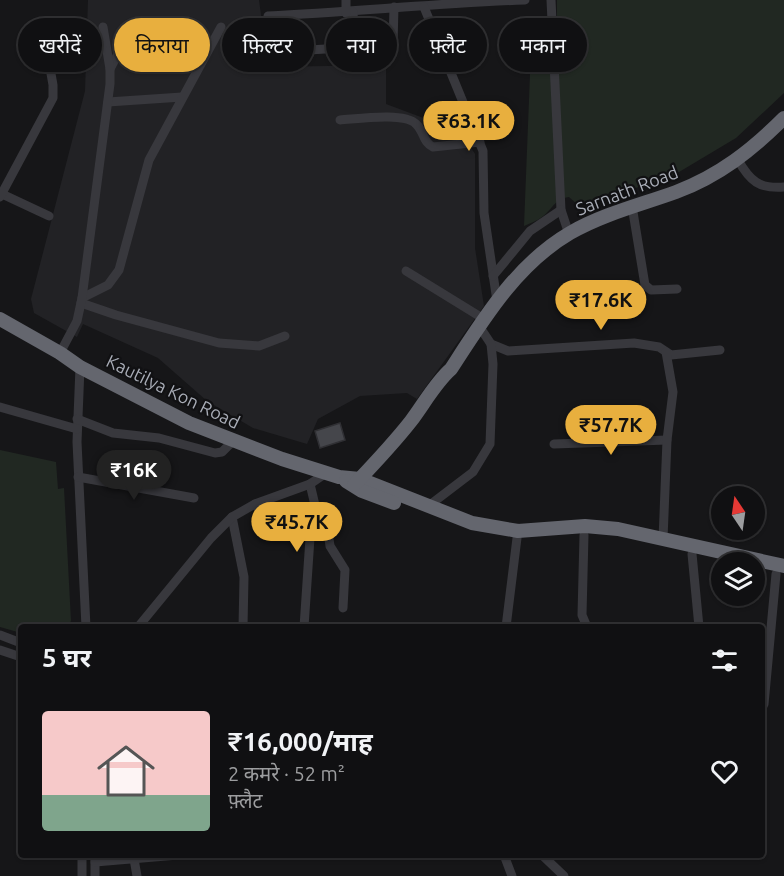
<!DOCTYPE html>
<html lang="hi">
<head>
<meta charset="utf-8">
<style>
  body { margin:0; font-family:Ubuntu,"Noto Sans Devanagari",sans-serif; background:#19191b; color:#f1f3f6; height:100vh; display:flex; flex-direction:column; font-size:22px; white-space:nowrap }
  * { box-sizing:border-box; margin:0 }
  p { font-size:20px; color:#9c9d9f }
  .icon { flex:none; width:33px; height:33px; fill:none; stroke:currentColor; stroke-width:2; stroke-linecap:round; stroke-linejoin:round }
  .map { position:relative; flex:1; overflow:hidden }
  .side { position:absolute; left:18px; top:624px; width:747px; height:234px; display:flex; flex-direction:column; background:#101012; border-radius:6px; box-shadow:0 2px 4px #0004,0 0 0 2px #303032 }
  .side>* { flex:none }
  .banner { position:absolute; left:18px; top:18px; width:748px; height:54px; display:flex; gap:12px }
  .needle { width:39px; rotate:347deg }
  .buttons { position:absolute; left:711px; top:486px; display:grid; gap:12px }
  .buttons a { display:grid; place-items:center; width:54px; height:54px; border-radius:50%; background:#101012; box-shadow:0 2px 4px #0004,0 0 0 2px #303032; font-size:30px }
  .price { position:absolute; translate:-50% -51px; padding:0 14px; border-radius:21px; background:#e8af3e; color:#111; font-size:20px; line-height:39px; filter:drop-shadow(0 2px 3px #0008) }
  .price::after { content:''; position:absolute; left:50%; top:36px; width:18px; height:14px; margin-left:-9px; background:inherit; clip-path:polygon(0 0,100% 0,50% 100%) }
  .price.on { background:#222; color:#fff }
  ul { padding:0; list-style:none }
  li { display:flex; align-items:center; gap:18px; height:150px; padding:0 24px }
  li+li { border-top:2px solid #303032 }
  li span { display:grid; place-items:center; flex:none; width:168px; height:120px; border-radius:6px; color:#555 }
  li>.icon { margin-inline-start:auto }
  span .icon { width:72px; height:72px; fill:#fffc; stroke-width:1 }
  li b { font-size:26px }
  h2 { display:flex; justify-content:space-between; align-items:center; height:72px; padding:0 24px; font-size:26px }
  .pill { padding:0 21px; border-radius:27px; background:#101012; box-shadow:0 2px 4px #0004,0 0 0 2px #303032; font-size:21px; line-height:54px }
  .pill.on { background:#e8af3e; color:#111 }
  .map>svg:first-child { display:block }
</style>
</head>
<body>
<div class="map">
<svg width="784" height="876" viewBox="0 0 784 876">
  <rect width="100%" height="100%" fill="#161618"/>
  <polygon fill="#222225" points="88,0 259,0 268,67 386,65 386,104 461,132 475,154 475,248 484,306 417,399 407,393 360,396 318,419 307,444 253,428 207,401 158,358 83,324 77,337 34,313 31,299 85,91"/>
  <g fill="#212822">
    <path d="M557,0H784V93L736,138L669,178L578,205L569,197C554,199 553,209 542,217C537,221 530,223 524,226L532,24L557,20Z"/>
    <polygon points="0,450 56,462 58,489 64,488 71,621 67,627 21,627 21,633 0,627"/>
  </g>
  <polygon fill="#45464b" stroke="#303034" stroke-width="1.5" points="340,423 345,440 320,448 315,431"/>
  <g fill="none" stroke-linecap="round" stroke-linejoin="round">
    <g stroke="#38383d" stroke-width="9">
      <polyline points="551,0 561,210 569,234"/>
      <path d="M394,7L393,45L275,52L268,16C354,12 439,3 525,0"/>
      <polyline points="424,7 483,151 484,213 497,301"/>
      <polyline points="353,12 355,47"/>
      <polyline points="346,13 346,0"/>
      <polyline points="110,69 135,22"/>
      <polyline points="108,102 182,97"/>
      <path d="M340,120C357,119 404,112 416,124C424,131 423,143 433,147L480,142"/>
      <path d="M738,160C750,181 759,189 784,187"/>
      <polyline points="0,193 49,216"/>
      <polyline points="0,197 53,98 53,85 43,28"/>
      <polyline points="632,206 645,285 651,290 677,289"/>
      <polyline points="406,271 484,319"/>
      <polyline points="493,276 530,231 561,210"/>
      <polyline points="82,298 108,285 119,270 149,160 221,27"/>
      <polyline points="81,303 116,315 219,343 259,346 285,336"/>
      <polyline points="479,326 491,344 508,351 634,343 659,347 671,355 720,350"/>
      <polyline points="60,353 77,321 82,298 110,84 110,69 103,27"/>
      <polyline points="80,367 77,442 86,627"/>
      <polyline points="0,407 77,429"/>
      <polyline points="77,419 113,433 159,438 215,453 222,452 233,441"/>
      <polyline points="554,444 667,440"/>
      <polyline points="78,477 194,498"/>
      <polyline points="310,484 319,522 328,532 330,546 345,570 343,608"/>
      <polyline points="255,504 267,520 305,532 310,538 304,627"/>
      <polyline points="427,507 473,472 490,444 493,364 491,344"/>
      <polyline points="232,517 244,577 243,627"/>
      <polyline points="584,535 582,615 587,627"/>
      <polyline points="663,539 667,440 673,392 666,352"/>
      <polyline points="692,554 699,627"/>
      <polyline points="138,627 211,538 232,517 255,504 310,484 326,473"/>
      <polyline points="506,627 517,538"/>
      <polyline points="0,635 21,643"/>
      <polyline points="0,650 21,657"/>
      <polyline points="762,708 764,704 776,574"/>
      <polyline points="82,855 82,876"/>
      <polyline points="95,855 95,876"/>
      <polyline points="504,855 512,876"/>
      <polyline points="542,855 564,876"/>
      <polyline points="134,859 137,876"/>
      <polyline points="95,862 178,855"/>
    </g>
    <g stroke="#64666e" stroke-width="14">
      <polyline points="0,319 60,353 80,367 189,423 282,459 339,477 360,479 472,523 518,531 585,526 618,529 784,566"/>
      <polyline points="346,481 362,491 394,503"/>
      <path d="M354,485C374,464 393,444 411,421C424,404 435,383 451,369C484,318 517,264 570,233C603,214 640,205 676,192C719,176 752,150 784,118"/>
    </g>
  </g>
  <g text-anchor="middle" stroke-width="4.5" stroke-linejoin="round" paint-order="stroke">
    <g font-size="18" fill="#a9adb7" stroke="#111113">
      <text transform="translate(627 191) rotate(-21)" y="6">Sarnath Road</text>
      <text transform="translate(173 392) rotate(26)" y="6">Kautilya Kon Road</text>
    </g>
  </g>
</svg>
<div class="buttons">
<a><svg class="needle" viewBox="-14 -14 28 28"><path d="M0-13l5 13h-10z" fill="#e53935"/><path d="M0 13l5-13h-10z" fill="#9c9d9f"/></svg></a>
<a><svg class="icon" aria-label="layers" viewBox="0 0 24 24"><path d="M12 4l9 5-9 5-9-5zM3 14l9 5 9-5"/></svg></a>
</div>
<b class="price" style="left:469px;top:152px">₹63.1K</b>
<b class="price" style="left:601px;top:331px">₹17.6K</b>
<b class="price" style="left:611px;top:456px">₹57.7K</b>
<b class="price on" style="left:134px;top:501px">₹16K</b>
<b class="price" style="left:297px;top:553px">₹45.7K</b>
<div class="banner">
<a class="pill">खरीदें</a>
<a class="pill on">किराया</a>
<a class="pill">फ़िल्टर</a>
<a class="pill">नया</a>
<a class="pill">फ़्लैट</a>
<a class="pill">मकान</a>
</div>
<section class="side">
<h2>5 घर<svg class="icon" aria-label="filters" viewBox="0 0 24 24"><path d="M4 7h16M4 17h16"/><circle cx="9" cy="7" r="2"/><circle cx="15" cy="17" r="2"/></svg></h2>
<ul>
<li><span style="background:linear-gradient(#f6c9c9 70%,#7fa58c 0)"><svg class="icon" aria-label="home" viewBox="0 0 24 24"><path d="M3 11l9-7 9 7M6 9v11h12V9"/></svg></span><div><b>₹16,000/माह</b><p>2 कमरे · 52 m²</p><p>फ़्लैट</p></div><svg class="icon" aria-label="heart" viewBox="0 0 24 24"><path d="M12 20l-8-8c-3-5 5-10 8-4 3-6 11-1 8 4z"/></svg></li>
</ul>
</section>
</div>
</body>
</html>
